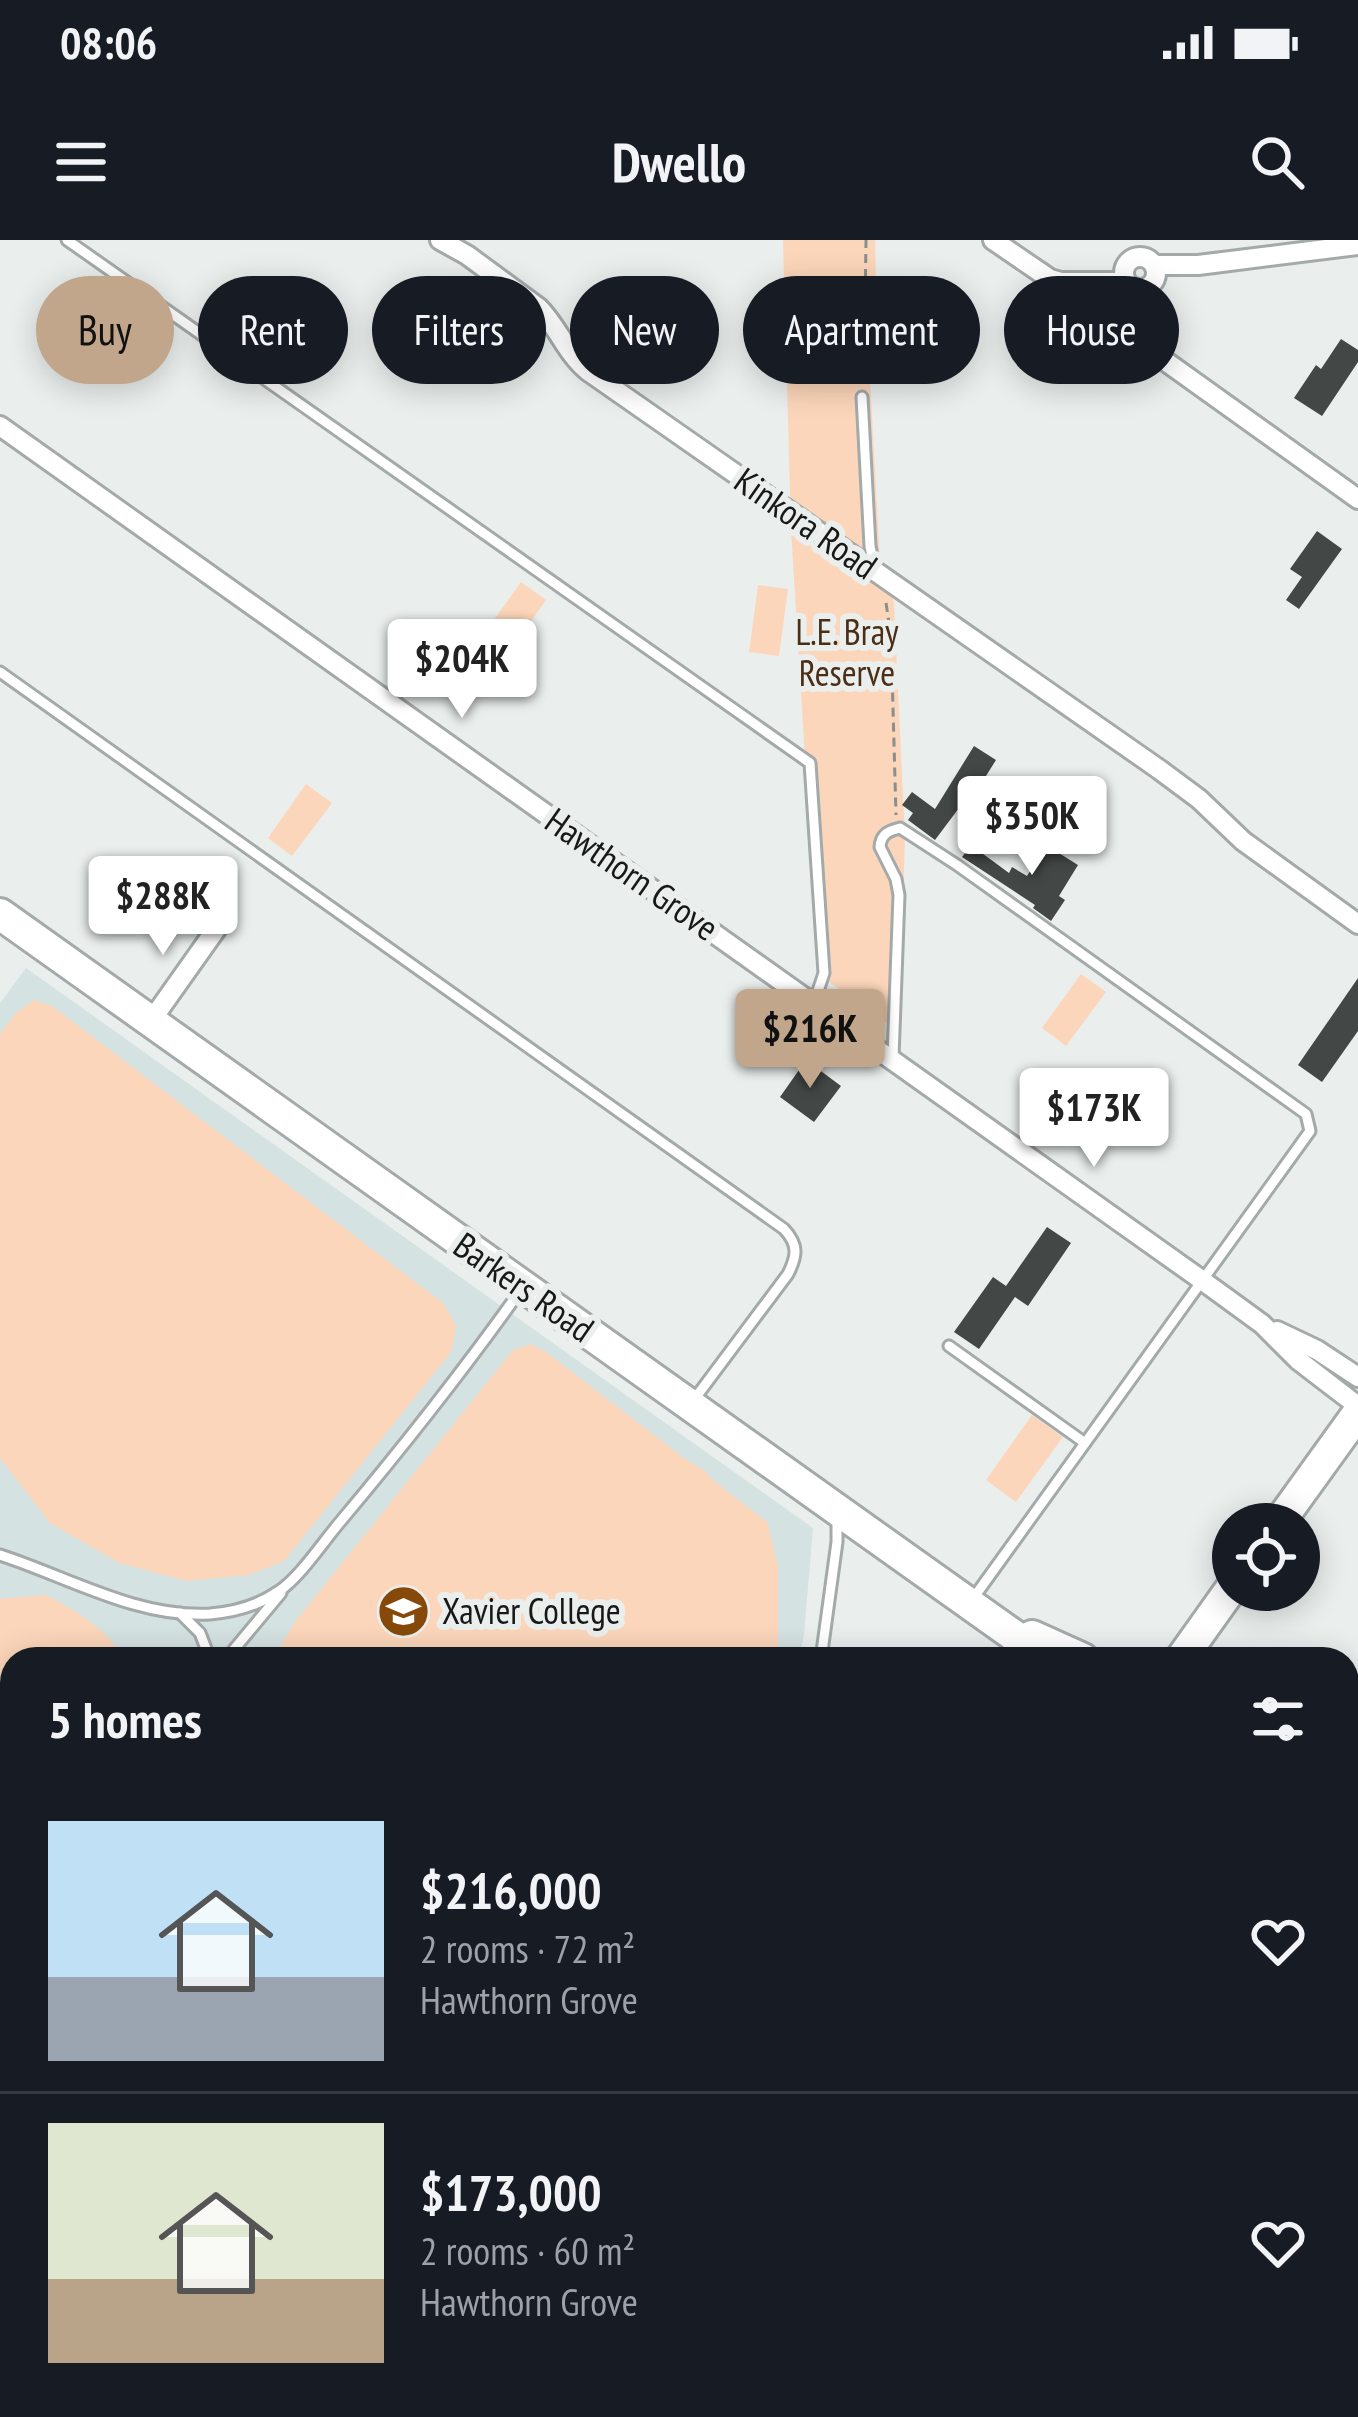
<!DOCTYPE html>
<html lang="en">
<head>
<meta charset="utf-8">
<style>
  body { margin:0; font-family:"PT Sans Narrow",sans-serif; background:#242831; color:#f1f3f6; height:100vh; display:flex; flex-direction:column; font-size:45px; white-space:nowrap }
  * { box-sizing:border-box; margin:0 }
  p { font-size:39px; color:#9ea1a6 }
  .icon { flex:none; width:66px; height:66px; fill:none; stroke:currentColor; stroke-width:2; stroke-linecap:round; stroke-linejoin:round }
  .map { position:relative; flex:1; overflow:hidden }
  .details { position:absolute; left:0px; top:1407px; width:1359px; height:771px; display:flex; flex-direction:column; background:#171b24; border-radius:36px 36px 0 0; box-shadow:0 6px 30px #0003 }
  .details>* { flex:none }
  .hud { position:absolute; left:36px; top:36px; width:1287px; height:108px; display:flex; gap:24px }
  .controls { position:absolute; left:1212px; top:1263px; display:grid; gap:24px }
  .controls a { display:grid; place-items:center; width:108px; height:108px; border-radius:50%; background:#171b24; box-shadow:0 6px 30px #0003; font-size:60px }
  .price { position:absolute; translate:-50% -102px; padding:0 27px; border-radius:12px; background:#fff; color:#222; font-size:39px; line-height:78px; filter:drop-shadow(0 3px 6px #0008) }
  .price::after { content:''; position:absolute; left:50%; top:72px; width:36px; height:27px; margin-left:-18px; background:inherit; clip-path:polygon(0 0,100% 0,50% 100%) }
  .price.current { background:#c1a68b; color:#111 }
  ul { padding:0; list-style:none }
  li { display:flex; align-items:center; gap:36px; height:300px; padding:0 48px }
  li+li { border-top:3px solid #363941 }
  li span { display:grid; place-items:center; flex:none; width:336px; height:240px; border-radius:0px; color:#555 }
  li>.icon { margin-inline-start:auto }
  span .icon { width:144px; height:144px; fill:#fffc; stroke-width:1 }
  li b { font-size:51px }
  h2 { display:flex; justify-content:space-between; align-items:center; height:144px; padding:0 48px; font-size:51px }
  .chip { padding:0 42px; border-radius:54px; background:#171b24; box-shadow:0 6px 30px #0003; font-size:42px; line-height:108px }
  .chip.current { background:#c1a68b; color:#111 }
  .status { display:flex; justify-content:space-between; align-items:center; height:84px; padding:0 60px; background:#171b24; direction:ltr }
  .status svg { height:33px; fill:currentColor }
  header { display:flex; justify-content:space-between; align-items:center; height:156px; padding:0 48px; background:#171b24; font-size:54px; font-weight:800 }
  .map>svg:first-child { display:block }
</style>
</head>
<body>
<div class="status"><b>08:06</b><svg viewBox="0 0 49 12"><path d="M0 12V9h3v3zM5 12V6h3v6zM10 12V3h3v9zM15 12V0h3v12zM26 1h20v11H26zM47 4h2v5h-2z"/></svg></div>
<header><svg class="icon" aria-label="menu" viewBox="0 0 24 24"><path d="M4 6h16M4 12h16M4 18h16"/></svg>Dwello<svg class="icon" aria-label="search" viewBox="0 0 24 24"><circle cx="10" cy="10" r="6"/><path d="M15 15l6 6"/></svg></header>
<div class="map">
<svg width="1358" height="2177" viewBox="0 0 1358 2177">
  <rect width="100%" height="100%" fill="#eaefee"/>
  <polygon fill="#d4e2e1" points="26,728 813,1288 804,1395 799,1419 12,1419 12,1974 0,1965 0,763"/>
  <g fill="#fcd6ba">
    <polygon points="783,0 875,0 878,125 870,139 880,320 894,363 905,598 899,792 818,734 791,289"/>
    <polygon points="521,342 546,360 507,416 481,398"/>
    <polygon points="758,345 788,349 779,416 749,412"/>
    <polygon points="1020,537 1045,555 1006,609 981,591"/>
    <polygon points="306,544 332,563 292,616 268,598"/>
    <polygon points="1081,734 1106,752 1066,806 1042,788"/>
    <polygon points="34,760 52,766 444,1064 456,1086 451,1112 284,1321 248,1335 187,1341 119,1323 50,1283 0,1218 0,794 16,773"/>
    <polygon points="531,1104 547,1113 685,1219 705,1231 710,1238 767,1282 778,1326 778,1419 273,1419 295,1382 513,1110"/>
    <polygon points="1032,1175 1063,1197 1016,1262 986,1240"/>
    <path d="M46,1355C80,1373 104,1388 126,1419H12V1748L0,1754V1359Z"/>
    <polygon points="1347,1908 1358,1916 1358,2086 1347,2078"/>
  </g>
  <g fill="#434746">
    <polygon points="1341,99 1358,110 1358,122 1322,176 1294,158 1316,125 1321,129"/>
    <polygon points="1317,291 1342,309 1299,369 1286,360 1302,337 1290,329"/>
    <polygon points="974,506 996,520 964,571 959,568 935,600 908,580 913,573 902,565 912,552 935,569"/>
    <polygon points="971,605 1009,633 1012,627 1027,636 1046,605 1078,625 1059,656 1065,660 1051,681 1033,668 1035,665 962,617"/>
    <polygon points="1358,738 1358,791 1322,842 1298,825"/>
    <polygon points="806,820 841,846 814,882 780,857"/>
    <polygon points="1047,987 1071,1003 1028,1066 1015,1057 979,1109 954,1092 993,1037 1006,1046"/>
  </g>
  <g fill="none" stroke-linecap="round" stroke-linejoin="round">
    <defs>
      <g id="lane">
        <polyline points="67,0 810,523 824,733 814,763"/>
        <polyline points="862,157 870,306 874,326"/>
        <path d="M0,432L784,989C799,1005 797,1016 788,1034L693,1161"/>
        <path d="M893,818L899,655L896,639L880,607C881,594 888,591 900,588L957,625L1306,874L1310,891L972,1360"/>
        <polyline points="949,1106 1085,1203"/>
        <path d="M0,1315C68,1337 137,1378 210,1374C235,1372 259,1365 279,1351C300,1337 323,1302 340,1282C403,1207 463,1131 520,1051"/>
        <polyline points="180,1373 200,1393 210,1419"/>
        <polyline points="226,1419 281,1353"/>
        <polyline points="821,1419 837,1302 837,1276"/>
        <polyline points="0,1783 12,1777"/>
        <polyline points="416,2166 432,2177"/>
        <polyline points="301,2177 308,2166"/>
        <polyline points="364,2177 372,2166"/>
        <polyline points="802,2177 809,2166"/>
      </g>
      <g id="street">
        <path d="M440,0L467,15L539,68C558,87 566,113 588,131L1160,530L1199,559L1243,601L1358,684"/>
        <polyline points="993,0 1050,39 1061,42 1126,42"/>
        <circle cx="1140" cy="33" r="16"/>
        <polyline points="1154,25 1198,25 1358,5"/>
        <polyline points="1133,48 1151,102 1161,118 1358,259"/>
        <polyline points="0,186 1203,1041 1262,1084 1298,1120 1358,1166"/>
        <polyline points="151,781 219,685"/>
        <polyline points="1277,1091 1317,1110 1358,1137"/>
        <polyline points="0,2144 12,2152"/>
        <polyline points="31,2166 46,2177"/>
        <polyline points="1166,2166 1175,2177"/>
        <polyline points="958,2177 965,2166"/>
      </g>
      <g id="primary">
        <polyline points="0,674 1047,1419"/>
        <polyline points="1278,1284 1358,1173"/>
        <polyline points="1032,1396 1083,1419"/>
        <polyline points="1181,1419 1233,1346"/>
        <polyline points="1347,1633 1358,1641"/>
        <polyline points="647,2177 655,2166"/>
      </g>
    </defs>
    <use href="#lane" stroke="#a4a9a9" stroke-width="15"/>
    <use href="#street" stroke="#a4a9a9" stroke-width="24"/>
    <use href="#primary" stroke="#a4a9a9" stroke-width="36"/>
    <g stroke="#8a8e8d" stroke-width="3" stroke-dasharray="9 6" stroke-linecap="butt">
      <polyline points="864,143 866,0"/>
      <polyline points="886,363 891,397 896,575"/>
      <polyline points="1347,1974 1358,1983"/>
      <polyline points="1347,2026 1358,2034"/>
    </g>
    <use href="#lane" stroke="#fff" stroke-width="9"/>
    <use href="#street" stroke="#fff" stroke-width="18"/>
    <use href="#primary" stroke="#fff" stroke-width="30"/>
  </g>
  <defs>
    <symbol id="school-disc" viewBox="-11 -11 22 22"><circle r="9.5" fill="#864909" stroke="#eaefee"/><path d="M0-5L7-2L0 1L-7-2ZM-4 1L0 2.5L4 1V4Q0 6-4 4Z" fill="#fff"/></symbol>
  </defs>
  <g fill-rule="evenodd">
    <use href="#school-disc" x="374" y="1342" width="59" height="59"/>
  </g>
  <g text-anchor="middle" stroke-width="12" stroke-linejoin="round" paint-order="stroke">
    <g font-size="36" fill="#171919" stroke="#eaefee">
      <text transform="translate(806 283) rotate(35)" y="13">Kinkora Road</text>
      <text transform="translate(632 634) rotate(35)" y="13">Hawthorn Grove</text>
      <text transform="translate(524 1047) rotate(35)" y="13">Barkers Road</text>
    </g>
    <g font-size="36" fill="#4b2e16" stroke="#eaefee">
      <text x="847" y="405">L.E. Bray<tspan x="847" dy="41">Reserve</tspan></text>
    </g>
    <g font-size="36" fill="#171919" stroke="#eaefee" text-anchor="start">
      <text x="442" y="1384">Xavier College</text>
    </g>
  </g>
</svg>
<div class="controls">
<a><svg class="icon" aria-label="locate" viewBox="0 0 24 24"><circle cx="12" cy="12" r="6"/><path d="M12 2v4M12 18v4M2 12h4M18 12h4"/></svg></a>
</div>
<b class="price" style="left:462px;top:481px">$204K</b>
<b class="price" style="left:1032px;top:638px">$350K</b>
<b class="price" style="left:163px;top:718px">$288K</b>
<b class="price current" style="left:810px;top:851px">$216K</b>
<b class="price" style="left:1094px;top:930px">$173K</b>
<div class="hud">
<a class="chip current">Buy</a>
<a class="chip">Rent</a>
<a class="chip">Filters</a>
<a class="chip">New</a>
<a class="chip">Apartment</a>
<a class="chip">House</a>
</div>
<section class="details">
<h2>5 homes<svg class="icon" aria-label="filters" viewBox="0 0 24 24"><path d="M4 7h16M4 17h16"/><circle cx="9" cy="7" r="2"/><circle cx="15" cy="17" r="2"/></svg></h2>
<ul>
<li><span style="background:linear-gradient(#bfe0f5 65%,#9aa5b1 0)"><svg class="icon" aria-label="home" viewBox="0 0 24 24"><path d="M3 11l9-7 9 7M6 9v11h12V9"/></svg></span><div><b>$216,000</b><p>2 rooms · 72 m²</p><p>Hawthorn Grove</p></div><svg class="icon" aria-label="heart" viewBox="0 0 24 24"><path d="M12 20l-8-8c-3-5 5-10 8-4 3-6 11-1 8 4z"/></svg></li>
<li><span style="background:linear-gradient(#dfe7d0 65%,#b9a48a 0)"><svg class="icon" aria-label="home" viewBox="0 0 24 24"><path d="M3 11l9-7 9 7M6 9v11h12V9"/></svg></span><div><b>$173,000</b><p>2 rooms · 60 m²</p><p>Hawthorn Grove</p></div><svg class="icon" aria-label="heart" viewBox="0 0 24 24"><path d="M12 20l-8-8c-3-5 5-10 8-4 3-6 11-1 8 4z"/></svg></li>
</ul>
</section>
</div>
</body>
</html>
